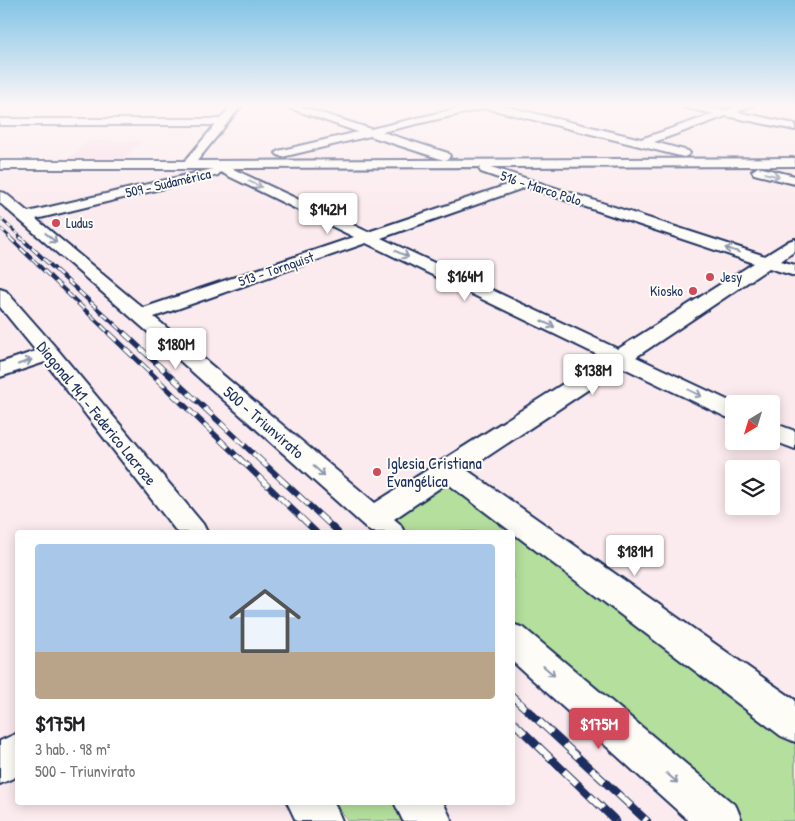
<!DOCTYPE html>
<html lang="es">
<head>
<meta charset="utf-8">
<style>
  body { margin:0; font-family:"Patrick Hand",sans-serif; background:#f2f2f2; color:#202124; height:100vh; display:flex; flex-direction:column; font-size:19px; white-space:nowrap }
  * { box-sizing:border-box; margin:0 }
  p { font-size:16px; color:#757577 }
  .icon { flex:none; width:28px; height:28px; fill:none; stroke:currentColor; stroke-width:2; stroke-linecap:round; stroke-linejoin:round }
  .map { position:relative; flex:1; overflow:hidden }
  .details { position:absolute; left:15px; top:530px; width:500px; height:275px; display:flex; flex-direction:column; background:#fff; border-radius:5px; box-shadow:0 2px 12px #0003 }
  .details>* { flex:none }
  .needle { width:32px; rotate:218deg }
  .buttons { position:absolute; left:725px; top:395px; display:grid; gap:10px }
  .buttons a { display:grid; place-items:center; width:55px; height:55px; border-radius:5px; background:#fff; box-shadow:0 2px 12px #0003; font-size:25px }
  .price { position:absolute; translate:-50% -42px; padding:0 11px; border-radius:5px; background:#fff; color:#222; font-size:16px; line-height:32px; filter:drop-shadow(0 1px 2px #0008) }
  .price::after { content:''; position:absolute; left:50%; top:30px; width:15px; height:11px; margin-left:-8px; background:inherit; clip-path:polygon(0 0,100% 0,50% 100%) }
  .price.on { background:#d1495b; color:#fff }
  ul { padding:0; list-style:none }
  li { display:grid; align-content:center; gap:10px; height:265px; padding:0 20px }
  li+li { border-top:1px solid #e0e0e0 }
  li span { display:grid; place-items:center; height:155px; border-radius:5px; color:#555 }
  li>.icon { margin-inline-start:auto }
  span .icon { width:90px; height:90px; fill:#fffc; stroke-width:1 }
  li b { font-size:21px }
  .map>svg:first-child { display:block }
</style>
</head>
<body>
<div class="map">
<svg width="795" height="821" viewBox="0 0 795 821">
  <rect width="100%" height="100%" fill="#fbeaee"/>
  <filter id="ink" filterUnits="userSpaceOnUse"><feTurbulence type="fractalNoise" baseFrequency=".02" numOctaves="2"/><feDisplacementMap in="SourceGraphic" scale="10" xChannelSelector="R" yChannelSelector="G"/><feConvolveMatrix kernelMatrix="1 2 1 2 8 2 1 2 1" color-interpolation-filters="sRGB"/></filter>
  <g filter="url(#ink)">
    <polygon fill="#f9dde7" points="89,141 142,141 121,161 65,161"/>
    <g fill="#b4df9c" stroke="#68877d">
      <polygon points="452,484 795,736 795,821 731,821 513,632 512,532 397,531 395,523 400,513 444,485"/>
      <polygon points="335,803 404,803 419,821 348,821"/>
    </g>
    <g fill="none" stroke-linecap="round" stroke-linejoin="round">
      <defs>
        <g id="minor">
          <path d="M232,105H242L197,161L795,158V166L491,167L765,256L789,241L795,239V251L781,261L795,265V276L769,268L636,357L736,404H734V419L726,417L622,367L467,470L795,700V742L781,736L447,483L394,519L400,524L404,532H371L149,333L0,203V192L5,193L28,212L213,169H0V161H185L215,125H0V119H220ZM480,167L479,169L481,172L513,183L368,232L231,168ZM220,172L354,237L143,308L36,219L218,175ZM526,187L754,263L618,349L381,238ZM366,243L604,358L375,503L154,317Z"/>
          <polygon points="281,105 296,105 371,129 472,105 499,105 641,139 714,114 682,107 680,105 700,105 725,110 740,105 754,105 737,112 795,124 795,130 726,116 654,142 688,151 690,153 688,155 684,157 486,108 382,132 448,153 450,156 448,159 444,160 370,136 282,157 278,155 276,153 278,151 358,132"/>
          <polygon points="758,167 795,176 795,184 754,174 752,171"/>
          <polygon points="0,289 6,291 57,349 203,524 207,532 177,532 45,362 0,377 0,363 36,351 0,307"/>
          <polygon points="771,422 795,431 795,449 771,440"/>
          <polygon points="512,624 524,628 736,806 742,821 689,821 512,661"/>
          <polygon points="18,733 18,776 0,784 0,741"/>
          <polygon points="287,802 334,802 342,821 296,821"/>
          <polygon points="394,802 443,802 452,821 403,821"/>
        </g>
      </defs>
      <use href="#minor" stroke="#1b2f5e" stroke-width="4"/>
      <use href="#minor" fill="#fdfcf7" fill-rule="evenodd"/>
      <defs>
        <g id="rail-far4">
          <polyline points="0,218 22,238"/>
          <polyline points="1,229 11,238"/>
        </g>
        <g id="rail-far3">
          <polyline points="9,237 110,334"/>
          <polyline points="20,237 125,334"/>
        </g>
        <g id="rail-far2">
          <polyline points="109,333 239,458"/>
          <polyline points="124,333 258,458"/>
        </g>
        <g id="rail-far1">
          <polyline points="238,457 316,532"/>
          <polyline points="257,457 338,532"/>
        </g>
        <g id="rail">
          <polyline points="512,696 647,821"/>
          <polyline points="512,721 616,821"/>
        </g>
      </defs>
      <use href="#rail-far4" stroke="#1b2f5e" stroke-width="2.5"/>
      <use href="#rail-far3" stroke="#1b2f5e" stroke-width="4"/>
      <use href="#rail-far2" stroke="#1b2f5e" stroke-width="5.5"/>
      <use href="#rail-far1" stroke="#1b2f5e" stroke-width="6"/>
      <use href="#rail" stroke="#1b2f5e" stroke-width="8"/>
      <use href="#rail-far4" stroke="#fdfcf7" stroke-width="2" stroke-dasharray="5" stroke-linecap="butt"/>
      <use href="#rail-far3" stroke="#fdfcf7" stroke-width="2.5" stroke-dasharray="8" stroke-linecap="butt"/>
      <use href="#rail-far2" stroke="#fdfcf7" stroke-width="4" stroke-dasharray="11" stroke-linecap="butt"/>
      <use href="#rail-far1" stroke="#fdfcf7" stroke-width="4.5" stroke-dasharray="14" stroke-linecap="butt"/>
      <use href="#rail" stroke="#fdfcf7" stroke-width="6" stroke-dasharray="18" stroke-linecap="butt"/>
    </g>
    <defs><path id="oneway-shaft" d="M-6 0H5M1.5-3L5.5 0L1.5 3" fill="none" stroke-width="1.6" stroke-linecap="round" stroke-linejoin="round" transform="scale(1.25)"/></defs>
    <g stroke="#8c96aa">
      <use href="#oneway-shaft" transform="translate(772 175) rotate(14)"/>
      <use href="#oneway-shaft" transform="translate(255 184) rotate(25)"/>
      <use href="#oneway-shaft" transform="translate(51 238) rotate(41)"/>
      <use href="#oneway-shaft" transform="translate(732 250) rotate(-162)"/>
      <use href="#oneway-shaft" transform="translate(402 254) rotate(25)"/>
      <use href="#oneway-shaft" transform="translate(548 324) rotate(25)"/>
      <use href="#oneway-shaft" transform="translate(25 362) rotate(-19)"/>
      <use href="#oneway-shaft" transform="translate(695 393) rotate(26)"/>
      <use href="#oneway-shaft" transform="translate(319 471) rotate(41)"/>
      <use href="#oneway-shaft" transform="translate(549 671) rotate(41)"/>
      <use href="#oneway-shaft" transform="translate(672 778) rotate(41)"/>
    </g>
  </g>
  <linearGradient id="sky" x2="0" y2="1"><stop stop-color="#83c4e6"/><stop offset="0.48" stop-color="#fdf6f7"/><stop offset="1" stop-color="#fdf6f7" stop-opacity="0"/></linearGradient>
  <rect width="795" height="220" fill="url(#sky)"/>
  <g fill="#d1495b" stroke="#fdfcf7" stroke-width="2">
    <circle cx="56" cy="223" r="5"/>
    <circle cx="710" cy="277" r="5"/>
    <circle cx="693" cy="291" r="5"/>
    <circle cx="377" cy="472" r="5"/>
  </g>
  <g text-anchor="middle" stroke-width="4" stroke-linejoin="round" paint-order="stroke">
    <g font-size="14" fill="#1b2f5e" stroke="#fdfcf7">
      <text transform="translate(168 183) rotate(-13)" y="5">509 - Sudamérica</text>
      <text transform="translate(541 188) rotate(18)" y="5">516 - Marco Polo</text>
      <text transform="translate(276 269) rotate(-19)" y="5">513 - Tornquist</text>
    </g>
    <g font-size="14" fill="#1b2f5e" stroke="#fdfcf7" text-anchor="start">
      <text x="66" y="228">Ludus</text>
      <text x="720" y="282">Jesy</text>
      <text x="683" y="296" text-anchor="end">Kiosko</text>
    </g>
    <g font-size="16" fill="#1b2f5e" stroke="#fdfcf7">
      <text transform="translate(97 413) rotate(51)" y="6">Diagonal 141 - Federico Lacroze</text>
      <text transform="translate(264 422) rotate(41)" y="6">500 - Triunvirato</text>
    </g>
    <g font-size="16" fill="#1b2f5e" stroke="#fdfcf7" text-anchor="start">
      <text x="387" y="469">Iglesia Cristiana<tspan x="387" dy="18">Evangélica</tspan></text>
    </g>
  </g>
</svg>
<div class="buttons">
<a><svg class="needle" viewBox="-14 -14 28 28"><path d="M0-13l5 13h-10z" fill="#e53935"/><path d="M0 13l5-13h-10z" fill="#757577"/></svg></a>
<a><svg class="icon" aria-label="layers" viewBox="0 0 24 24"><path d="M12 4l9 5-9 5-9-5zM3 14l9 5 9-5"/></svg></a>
</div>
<b class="price" style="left:328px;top:235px">$142M</b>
<b class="price" style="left:465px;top:302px">$164M</b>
<b class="price" style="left:176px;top:370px">$180M</b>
<b class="price" style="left:593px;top:396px">$138M</b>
<b class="price" style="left:635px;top:577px">$181M</b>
<b class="price on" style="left:599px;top:750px">$175M</b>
<section class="details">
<ul>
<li><span style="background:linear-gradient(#a9c7e8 70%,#b9a48a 0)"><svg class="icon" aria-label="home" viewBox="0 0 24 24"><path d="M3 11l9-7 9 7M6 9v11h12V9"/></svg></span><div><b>$175M</b><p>3 hab. · 98 m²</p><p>500 - Triunvirato</p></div></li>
</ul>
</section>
</div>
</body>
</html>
